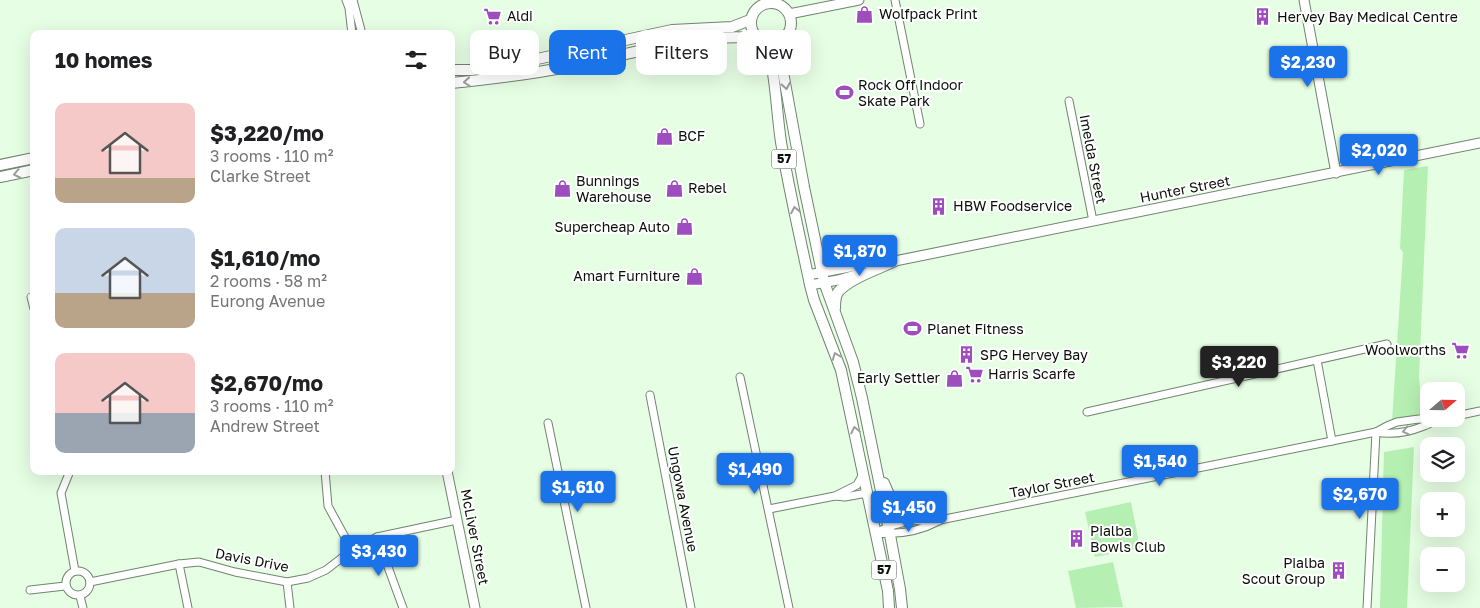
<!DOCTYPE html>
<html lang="en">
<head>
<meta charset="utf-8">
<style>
  body { margin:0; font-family:"Golos Text",sans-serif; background:#f6f6f6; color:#202124; height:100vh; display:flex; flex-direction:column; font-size:19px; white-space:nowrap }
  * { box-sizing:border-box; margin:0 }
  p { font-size:16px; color:#757577 }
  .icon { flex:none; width:28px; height:28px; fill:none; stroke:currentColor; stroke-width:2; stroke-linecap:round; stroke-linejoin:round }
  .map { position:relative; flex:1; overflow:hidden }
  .panel { position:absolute; left:30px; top:30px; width:425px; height:445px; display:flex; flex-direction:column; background:#fff; border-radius:10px; box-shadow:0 5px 20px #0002 }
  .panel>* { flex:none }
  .top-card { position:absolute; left:470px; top:30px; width:475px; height:45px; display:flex; gap:10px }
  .needle { width:32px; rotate:70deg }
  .controls { position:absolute; left:1420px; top:382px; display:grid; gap:10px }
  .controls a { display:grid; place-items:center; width:45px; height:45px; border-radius:10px; background:#fff; box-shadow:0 5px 20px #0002; font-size:25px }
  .price { position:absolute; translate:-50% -42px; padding:0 11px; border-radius:5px; background:#1a73e8; color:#fff; font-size:16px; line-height:32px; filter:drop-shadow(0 1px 2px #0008) }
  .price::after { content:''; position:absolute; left:50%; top:30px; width:15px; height:11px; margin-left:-8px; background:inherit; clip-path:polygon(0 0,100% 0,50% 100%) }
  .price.current { background:#222; color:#fff }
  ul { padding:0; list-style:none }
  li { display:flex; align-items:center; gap:15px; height:125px; padding:0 25px }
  li span { display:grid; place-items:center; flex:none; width:140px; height:100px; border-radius:10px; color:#555 }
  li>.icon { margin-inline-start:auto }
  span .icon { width:60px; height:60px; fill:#fffc; stroke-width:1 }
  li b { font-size:21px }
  h2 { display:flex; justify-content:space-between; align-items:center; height:60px; padding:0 25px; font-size:21px }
  .pill { padding:0 18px; border-radius:10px; background:#fff; box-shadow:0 5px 20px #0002; font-size:18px; line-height:45px }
  .pill.current { background:#1a73e8; color:#fff }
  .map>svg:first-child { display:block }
</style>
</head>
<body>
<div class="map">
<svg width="1480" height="608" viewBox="0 0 1480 608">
  <rect width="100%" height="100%" fill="#e6fee4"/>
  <g fill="#b6efb2">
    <polygon points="1428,166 1419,377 1423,415 1392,421 1403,252 1400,248 1404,170"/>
    <polygon points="1414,447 1407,608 1380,608 1384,452"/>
    <polygon points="1131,502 1140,548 1095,557 1085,512"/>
    <polygon points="1113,562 1123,607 1076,608 1068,571"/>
  </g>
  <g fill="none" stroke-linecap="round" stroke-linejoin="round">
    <defs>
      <g id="minor">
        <polyline points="346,0 349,8 352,34"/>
        <polyline points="353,0 362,34"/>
        <polyline points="895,0 920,124"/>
        <polyline points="1069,101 1093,221"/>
        <polyline points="31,297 34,309"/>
        <polyline points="1317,360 1332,441"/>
        <polyline points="740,377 789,608"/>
        <polyline points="650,395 691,608"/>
        <polyline points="1087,412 1387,344"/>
        <polyline points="1456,416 1480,411"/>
        <polyline points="548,423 586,608"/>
        <path d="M1376,432C1391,435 1409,432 1424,426C1430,424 1435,420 1442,419"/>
        <polyline points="70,471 61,493 75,571"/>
        <polyline points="325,471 328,506 352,550"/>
        <polyline points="835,496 845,497 867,493"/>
        <polyline points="769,509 835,496 857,485 863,474"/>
        <path d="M876,533C895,522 918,519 940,520L1332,441L1376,432L1387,426L1397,422L1419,419L1435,420"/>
        <path d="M876,533C897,535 920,531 939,521"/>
        <polyline points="377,537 403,608"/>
        <polyline points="179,564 188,608"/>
        <circle cx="78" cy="583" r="12"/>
        <polyline points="90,582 179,564 199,562 235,572 287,582 308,578 326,570 352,550 377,537 457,520"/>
        <polyline points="287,582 290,608"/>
        <polyline points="30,590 65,586"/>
        <polyline points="80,596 83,608"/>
        <polyline points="1367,608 1376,432"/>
      </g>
      <g id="tertiary">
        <polyline points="1304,0 1336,173"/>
        <polyline points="789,14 859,0"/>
        <polyline points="808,275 865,264 895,261 1480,143"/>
        <polyline points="810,285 838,280 862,273"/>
        <polyline points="447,471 475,608"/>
      </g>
      <g id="secondary">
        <polyline points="451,70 472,70 523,62 672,30 732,27 750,20"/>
        <path d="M451,83C492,79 532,74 572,66C634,54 693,33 756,38"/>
        <polyline points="0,165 34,158"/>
        <polyline points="0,177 34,170"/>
      </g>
      <g id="primary">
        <circle cx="771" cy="23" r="20"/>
        <polyline points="785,38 783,72 804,187 824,282 853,362 862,398 890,535 900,589 902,608"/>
        <path d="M767,43C776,75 776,109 781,142C789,190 800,237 810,285L814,300L841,370L888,591L889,608"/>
        <path d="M835,308C835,302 835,297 838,292C850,278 879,269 895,261"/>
        <path d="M884,483C894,507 897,517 925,520"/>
      </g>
    </defs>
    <use href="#minor" stroke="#70856e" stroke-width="9"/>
    <use href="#tertiary" stroke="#70856e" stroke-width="11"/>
    <use href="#secondary" stroke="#70856e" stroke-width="12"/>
    <use href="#primary" stroke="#70856e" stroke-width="12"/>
    <use href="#minor" stroke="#fff" stroke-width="7"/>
    <use href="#tertiary" stroke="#fff" stroke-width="9"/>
    <use href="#secondary" stroke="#fff" stroke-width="10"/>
    <use href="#primary" stroke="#fff" stroke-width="10"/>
  </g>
  <defs><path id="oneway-chevron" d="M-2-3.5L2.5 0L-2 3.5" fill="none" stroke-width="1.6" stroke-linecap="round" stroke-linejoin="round" transform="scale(1.25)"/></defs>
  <g stroke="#9c9f9c">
    <use href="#oneway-chevron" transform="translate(467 82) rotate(175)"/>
    <use href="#oneway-chevron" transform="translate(786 86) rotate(80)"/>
    <use href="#oneway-chevron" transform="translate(17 174) rotate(168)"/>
    <use href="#oneway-chevron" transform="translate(795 210) rotate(-101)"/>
    <use href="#oneway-chevron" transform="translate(836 356) rotate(-111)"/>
    <use href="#oneway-chevron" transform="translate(855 430) rotate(-102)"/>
    <use href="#oneway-chevron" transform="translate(1406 431) rotate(168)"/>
  </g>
  <defs>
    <symbol id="shop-bare" viewBox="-9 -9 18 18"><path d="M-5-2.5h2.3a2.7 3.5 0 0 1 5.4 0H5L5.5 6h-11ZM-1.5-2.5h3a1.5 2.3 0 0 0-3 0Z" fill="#9d4dbd" stroke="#fff" stroke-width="2.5" paint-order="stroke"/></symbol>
    <symbol id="supermarket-bare" viewBox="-9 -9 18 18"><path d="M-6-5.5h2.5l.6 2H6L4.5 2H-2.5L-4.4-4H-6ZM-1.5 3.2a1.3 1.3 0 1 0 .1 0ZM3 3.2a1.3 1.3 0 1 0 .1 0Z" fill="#9d4dbd" stroke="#fff" stroke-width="2.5" paint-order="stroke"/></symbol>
    <symbol id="building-bare" viewBox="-9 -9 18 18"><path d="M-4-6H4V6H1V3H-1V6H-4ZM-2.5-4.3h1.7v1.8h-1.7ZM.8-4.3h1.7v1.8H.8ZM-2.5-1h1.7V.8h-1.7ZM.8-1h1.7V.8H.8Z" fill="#9d4dbd" stroke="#fff" stroke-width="2.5" paint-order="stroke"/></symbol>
    <symbol id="stadium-bare" viewBox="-9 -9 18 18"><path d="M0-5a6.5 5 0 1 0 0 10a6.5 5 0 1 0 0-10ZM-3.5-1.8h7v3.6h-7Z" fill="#9d4dbd" stroke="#fff" stroke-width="2.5" paint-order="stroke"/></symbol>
  </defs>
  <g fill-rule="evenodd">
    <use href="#shop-bare" x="852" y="2" width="25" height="25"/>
    <use href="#supermarket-bare" x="480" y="4" width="25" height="25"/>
    <use href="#building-bare" x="1250" y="4" width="25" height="25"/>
    <use href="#stadium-bare" x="832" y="80" width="25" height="25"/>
    <use href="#shop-bare" x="652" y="124" width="25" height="25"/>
    <use href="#shop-bare" x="662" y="176" width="25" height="25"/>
    <use href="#shop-bare" x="550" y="176" width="25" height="25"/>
    <use href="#building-bare" x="926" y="194" width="25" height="25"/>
    <use href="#shop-bare" x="672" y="214" width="25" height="25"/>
    <use href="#shop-bare" x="682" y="264" width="25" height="25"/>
    <use href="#stadium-bare" x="900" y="316" width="25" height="25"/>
    <use href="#supermarket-bare" x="1448" y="338" width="25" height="25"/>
    <use href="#building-bare" x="954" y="342" width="25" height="25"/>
    <use href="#supermarket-bare" x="962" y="362" width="25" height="25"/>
    <use href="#shop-bare" x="942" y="366" width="25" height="25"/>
    <use href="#building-bare" x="1064" y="526" width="25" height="25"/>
    <use href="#building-bare" x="1326" y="558" width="25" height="25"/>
  </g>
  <g text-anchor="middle" stroke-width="4" stroke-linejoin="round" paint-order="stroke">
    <g fill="#fff" stroke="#525852" stroke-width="1">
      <rect x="771.5" y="149.5" width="25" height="19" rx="4"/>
      <rect x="871.5" y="560.5" width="25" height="19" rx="4"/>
    </g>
    <g font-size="12" font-weight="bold" fill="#081008">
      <text x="784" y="163">57</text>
      <text x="884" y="574">57</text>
    </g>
    <g font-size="14" fill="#081008" stroke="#fff" text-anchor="start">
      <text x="879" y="19">Wolfpack Print</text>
      <text x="507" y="21">Aldi</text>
      <text x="1277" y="22">Hervey Bay Medical Centre</text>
      <text x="858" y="90">Rock Off Indoor<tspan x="858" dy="16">Skate Park</tspan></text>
      <text x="678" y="141">BCF</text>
      <text x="576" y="186">Bunnings<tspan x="576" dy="16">Warehouse</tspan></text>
      <text x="688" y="193">Rebel</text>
      <text x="953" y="211">HBW Foodservice</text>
      <text x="670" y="232" text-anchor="end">Supercheap Auto</text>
      <text x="680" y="281" text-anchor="end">Amart Furniture</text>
      <text x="927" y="334">Planet Fitness</text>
      <text x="1446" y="355" text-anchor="end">Woolworths</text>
      <text x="980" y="360">SPG Hervey Bay</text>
      <text x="988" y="379">Harris Scarfe</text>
      <text x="940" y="383" text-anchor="end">Early Settler</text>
      <text x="1090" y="536">Pialba<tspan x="1090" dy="16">Bowls Club</tspan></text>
      <text x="1325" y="568" text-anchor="end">Pialba<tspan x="1325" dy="16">Scout Group</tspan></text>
    </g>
    <g font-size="14" fill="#081008" stroke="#fff">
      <text transform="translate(1093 159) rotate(79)" y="5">Imelda Street</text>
      <text transform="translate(1185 189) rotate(-11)" y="5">Hunter Street</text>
      <text transform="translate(1052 485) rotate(-11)" y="5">Taylor Street</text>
      <text transform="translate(683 499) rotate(79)" y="5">Ungowa Avenue</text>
      <text transform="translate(475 537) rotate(79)" y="5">McLiver Street</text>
      <text transform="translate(252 560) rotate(11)" y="5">Davis Drive</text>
    </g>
  </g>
</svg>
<div class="controls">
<a><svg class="needle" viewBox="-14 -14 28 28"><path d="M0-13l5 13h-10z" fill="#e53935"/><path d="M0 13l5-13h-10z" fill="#757577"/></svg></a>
<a><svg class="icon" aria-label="layers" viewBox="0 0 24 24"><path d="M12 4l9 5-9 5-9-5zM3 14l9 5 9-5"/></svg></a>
<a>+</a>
<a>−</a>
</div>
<b class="price" style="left:1308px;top:88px">$2,230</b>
<b class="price" style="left:1379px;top:176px">$2,020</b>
<b class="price" style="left:860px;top:277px">$1,870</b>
<b class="price current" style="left:1239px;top:388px">$3,220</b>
<b class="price" style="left:1160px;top:487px">$1,540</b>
<b class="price" style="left:755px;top:495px">$1,490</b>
<b class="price" style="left:578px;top:513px">$1,610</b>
<b class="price" style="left:1360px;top:520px">$2,670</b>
<b class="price" style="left:909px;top:533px">$1,450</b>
<b class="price" style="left:379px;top:577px">$3,430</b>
<div class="top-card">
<a class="pill">Buy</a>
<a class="pill current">Rent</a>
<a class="pill">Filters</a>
<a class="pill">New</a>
</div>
<section class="panel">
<h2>10 homes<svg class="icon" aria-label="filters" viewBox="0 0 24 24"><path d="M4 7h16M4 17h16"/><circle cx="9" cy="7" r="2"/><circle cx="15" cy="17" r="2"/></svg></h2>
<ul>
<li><span style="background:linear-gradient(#f6c9c9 75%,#b9a48a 0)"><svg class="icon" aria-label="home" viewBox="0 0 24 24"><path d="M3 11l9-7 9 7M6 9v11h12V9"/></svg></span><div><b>$3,220/mo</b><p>3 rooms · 110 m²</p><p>Clarke Street</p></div></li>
<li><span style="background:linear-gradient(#c9d6e8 65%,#b9a48a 0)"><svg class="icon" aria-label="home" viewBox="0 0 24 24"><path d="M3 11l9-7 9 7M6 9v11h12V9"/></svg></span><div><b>$1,610/mo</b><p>2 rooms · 58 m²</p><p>Eurong Avenue</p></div></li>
<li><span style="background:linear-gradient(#f6c9c9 60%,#9aa5b1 0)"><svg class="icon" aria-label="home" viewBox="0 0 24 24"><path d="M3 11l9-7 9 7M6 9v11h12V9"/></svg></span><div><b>$2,670/mo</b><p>3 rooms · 110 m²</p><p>Andrew Street</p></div></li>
</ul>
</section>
</div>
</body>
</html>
